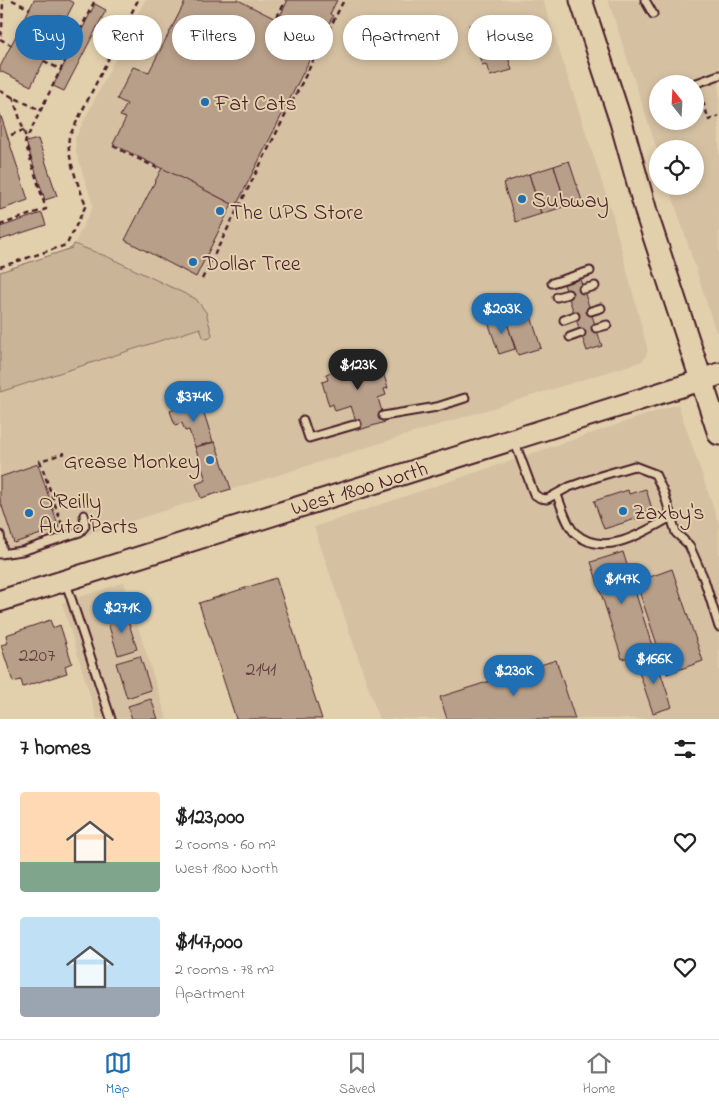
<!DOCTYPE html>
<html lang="en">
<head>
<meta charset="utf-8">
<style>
  body { margin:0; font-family:"Indie Flower",sans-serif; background:#f6f6f6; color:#222; height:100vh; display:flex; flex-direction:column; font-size:19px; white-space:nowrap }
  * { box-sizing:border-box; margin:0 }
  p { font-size:16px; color:#767676 }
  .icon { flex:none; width:28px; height:28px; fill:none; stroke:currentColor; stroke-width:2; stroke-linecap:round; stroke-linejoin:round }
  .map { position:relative; height:719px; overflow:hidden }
  .details { display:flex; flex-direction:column; background:#fff; flex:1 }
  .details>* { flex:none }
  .banner { position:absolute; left:15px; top:15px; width:690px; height:45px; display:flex; gap:10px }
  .needle { width:32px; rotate:342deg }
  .buttons { position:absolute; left:649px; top:75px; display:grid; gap:10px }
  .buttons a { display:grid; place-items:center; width:55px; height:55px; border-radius:50%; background:#fff; box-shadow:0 2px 8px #0003; font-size:25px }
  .price { position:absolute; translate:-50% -42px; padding:0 11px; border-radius:18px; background:#1f6fb2; color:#fff; font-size:16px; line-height:32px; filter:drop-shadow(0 1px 2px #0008) }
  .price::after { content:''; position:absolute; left:50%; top:30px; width:15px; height:11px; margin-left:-8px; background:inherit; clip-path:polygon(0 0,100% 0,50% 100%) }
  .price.active { background:#222; color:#fff }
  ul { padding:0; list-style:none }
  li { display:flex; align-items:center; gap:15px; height:125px; padding:0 20px }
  li span { display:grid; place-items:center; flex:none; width:140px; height:100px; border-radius:5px; color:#555 }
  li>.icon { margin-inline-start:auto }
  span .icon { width:60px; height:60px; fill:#fffc; stroke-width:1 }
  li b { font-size:21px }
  h2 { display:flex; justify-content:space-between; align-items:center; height:60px; padding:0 20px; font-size:21px }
  .chip { padding:0 18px; border-radius:22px; background:#fff; box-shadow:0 2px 8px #0003; font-size:18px; line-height:45px }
  .chip.active { background:#1f6fb2; color:#fff }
  .menu { display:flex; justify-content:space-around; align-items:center; height:70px; border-top:1px solid #e0e0e0; background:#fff; font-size:14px; color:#767676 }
  .menu a { display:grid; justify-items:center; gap:2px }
  .menu .active { color:#1f6fb2 }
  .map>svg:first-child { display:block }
</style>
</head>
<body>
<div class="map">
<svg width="719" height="719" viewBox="0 0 719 719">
  <rect width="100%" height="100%" fill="#e2d0ad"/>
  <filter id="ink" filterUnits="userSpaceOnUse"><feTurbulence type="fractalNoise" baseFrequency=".02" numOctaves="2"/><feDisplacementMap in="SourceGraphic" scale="10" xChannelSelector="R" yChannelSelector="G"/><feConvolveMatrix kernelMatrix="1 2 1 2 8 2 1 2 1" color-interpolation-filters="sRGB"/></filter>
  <g filter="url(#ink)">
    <g fill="#d5c1a2" fill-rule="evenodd">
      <polygon points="145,0 543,0 612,213 648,351 643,361 0,562 0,392 200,328 203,337 212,335 108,257 74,244 93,206 76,152 75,138"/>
      <path d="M608,0H719V334L716,332L669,186H695V149L657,150ZM658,84H695V121H658Z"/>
      <polygon points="678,404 719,524 719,719 379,719 314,527"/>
      <polygon points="124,582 167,719 97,719 62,603"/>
    </g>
    <polygon fill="#c9b498" stroke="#8a6a62" points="74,244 108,257 196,299 206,312 212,335 210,338 206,339 203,337 200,328 0,392 0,272 72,248"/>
    <g fill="#b89f89" stroke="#4a1f2b">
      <polygon points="34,0 68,0 74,3 31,86 0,71 0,67"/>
      <polygon points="186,0 238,0 319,41 236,206 113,144 126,118 120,116 127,104 117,99 133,67 149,72"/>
      <polygon points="288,0 337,0 330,14 333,16 319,41 278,20"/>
      <polygon points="95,4 106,10 64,91 53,86"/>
      <polygon points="483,20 485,26 495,23 500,37 497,38 501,46 504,45 512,70 490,76 486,64 482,65 469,25"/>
      <polygon points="0,113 28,200 0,210"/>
      <polygon points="38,139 57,196 45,200 26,142"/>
      <polygon points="569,161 582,201 566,206 554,166"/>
      <polygon points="554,166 566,206 541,214 529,174"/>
      <polygon points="162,168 232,204 196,277 125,240"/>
      <polygon points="529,174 541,214 516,222 503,183"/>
      <polygon points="42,213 46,225 0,240 0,227"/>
      <polygon points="580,279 602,346 587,351 564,284"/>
      <polygon points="530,313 541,348 518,355 506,321"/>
      <polygon points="505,316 515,349 499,354 488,322"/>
      <polygon points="366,358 367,360 374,358 375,364 380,363 388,388 384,389 386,395 378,398 385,422 359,430 351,406 335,411 333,404 329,406 322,382 328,380 326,374 339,369 338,367"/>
      <polygon points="200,400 213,442 195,447 189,430 185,431 182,423 175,425 170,411"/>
      <polygon points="215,442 231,489 201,498 196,484 206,480 195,447"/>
      <polygon points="38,464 59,528 14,543 0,500 0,477"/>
      <polygon points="646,489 652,509 644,512 645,516 604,529 594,501 628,490 629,494"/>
      <polygon points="623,552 653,649 622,659 591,562"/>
      <polygon points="672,569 703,661 667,674 636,582"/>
      <polygon points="276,578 322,719 236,719 199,603"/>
      <polygon points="126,614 137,649 118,655 107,620"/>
      <polygon points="50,620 53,628 60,625 72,663 65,666 67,673 23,687 21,680 13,682 1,645 8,643 6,635"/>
      <polygon points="140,656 151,690 127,698 116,663"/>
      <polygon points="655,656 672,707 653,713 636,663"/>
      <polygon points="556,660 575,719 447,719 440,697"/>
      <polygon points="151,699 158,719 132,719 128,706"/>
    </g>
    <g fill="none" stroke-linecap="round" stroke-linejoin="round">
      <defs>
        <g id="lane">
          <polyline points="645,0 653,14"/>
          <polyline points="694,84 719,75"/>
          <polyline points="552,283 590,271"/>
          <polyline points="583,289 595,286"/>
          <polyline points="557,297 568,294"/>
          <polyline points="591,311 601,308"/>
          <polyline points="564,320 575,316"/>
          <polyline points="596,328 607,325"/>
          <polyline points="570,337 581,333"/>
          <polyline points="383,416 437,407 465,398"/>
          <polyline points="303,420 309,438 357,424"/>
          <polyline points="514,440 534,494 540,498 547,499 569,487 600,476 634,466 655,474 664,493 676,533 689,545 704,579 719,627"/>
          <path d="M557,495C561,505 567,526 575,533C604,559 644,532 671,517"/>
          <polyline points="0,535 3,553"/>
          <polyline points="0,554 22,551 80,532 85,526 84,515"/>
          <polyline points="66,583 111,719"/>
        </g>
        <polyline id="secondary" points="0,601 702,380"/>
        <g id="primary">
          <polyline points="581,0 621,122 647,215 719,434"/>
          <polyline points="702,380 719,374"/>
        </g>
      </defs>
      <use href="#lane" stroke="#4a1f2b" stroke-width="11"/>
      <use href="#secondary" stroke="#4a1f2b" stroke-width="24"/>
      <use href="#primary" stroke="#4a1f2b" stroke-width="25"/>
      <g stroke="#4a1f2b" stroke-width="2.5" stroke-dasharray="5 4" stroke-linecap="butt">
        <polyline points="12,0 30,9"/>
        <polyline points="277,17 286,0"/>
        <polyline points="63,25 78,33"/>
        <polyline points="0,36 2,29 3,0"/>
        <polyline points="0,39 11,45"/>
        <polyline points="44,61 60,69"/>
        <polyline points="0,91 40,110"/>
        <polyline points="700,93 709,120 719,116"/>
        <polyline points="13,97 26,138"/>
        <polyline points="11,135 24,130"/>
        <polyline points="113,146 157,168"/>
        <polyline points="0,225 46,209 25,142 95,0"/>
        <path d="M0,267L66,245L68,242L86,205C79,187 66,156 69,137L138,0"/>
        <polyline points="202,279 344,0"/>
        <polyline points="62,525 40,461 65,453"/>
      </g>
      <use href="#lane" stroke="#e2d0ad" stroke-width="7"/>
      <use href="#secondary" stroke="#e2d0ad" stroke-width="20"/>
      <use href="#primary" stroke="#e2d0ad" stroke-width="21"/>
    </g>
  </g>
  <g fill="#1f6fb2" stroke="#e2d0ad" stroke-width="2">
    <circle cx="205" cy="102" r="5"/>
    <circle cx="522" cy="199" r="5"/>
    <circle cx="220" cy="211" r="5"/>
    <circle cx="193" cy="262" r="5"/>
    <circle cx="210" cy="460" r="5"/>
    <circle cx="623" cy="511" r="5"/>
    <circle cx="29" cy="513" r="5"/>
  </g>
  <g text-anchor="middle" stroke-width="4" stroke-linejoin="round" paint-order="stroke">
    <g font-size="20" fill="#663f42">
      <text x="37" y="661">2207</text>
      <text x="261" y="675">2141</text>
    </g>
    <g font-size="22" fill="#4a1f2b" stroke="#e2d0ad" text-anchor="start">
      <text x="215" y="110">Fat Cats</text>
      <text x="532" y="207">Subway</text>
      <text x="230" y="219">The UPS Store</text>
      <text x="203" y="270">Dollar Tree</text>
      <text x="200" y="468" text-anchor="end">Grease Monkey</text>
      <text x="39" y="508">O'Reilly<tspan x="39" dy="25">Auto Parts</tspan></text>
      <text x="633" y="519">Zaxby's</text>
    </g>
    <g font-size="22" fill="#4a1f2b" stroke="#e2d0ad">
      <text transform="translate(359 487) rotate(-17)" y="8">West 1800 North</text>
    </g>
  </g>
</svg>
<div class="buttons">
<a><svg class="needle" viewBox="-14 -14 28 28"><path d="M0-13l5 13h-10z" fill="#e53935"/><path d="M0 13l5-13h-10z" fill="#767676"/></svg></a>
<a><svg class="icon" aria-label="locate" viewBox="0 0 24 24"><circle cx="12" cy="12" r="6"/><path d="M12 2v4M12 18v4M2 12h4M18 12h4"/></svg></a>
</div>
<b class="price" style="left:502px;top:335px">$203K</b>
<b class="price active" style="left:358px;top:391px">$123K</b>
<b class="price" style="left:194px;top:423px">$374K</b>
<b class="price" style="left:622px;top:605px">$147K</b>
<b class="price" style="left:122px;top:634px">$271K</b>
<b class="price" style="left:654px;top:685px">$166K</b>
<b class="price" style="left:514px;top:697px">$230K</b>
<div class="banner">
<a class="chip active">Buy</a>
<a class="chip">Rent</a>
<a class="chip">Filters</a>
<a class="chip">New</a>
<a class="chip">Apartment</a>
<a class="chip">House</a>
</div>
</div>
<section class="details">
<h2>7 homes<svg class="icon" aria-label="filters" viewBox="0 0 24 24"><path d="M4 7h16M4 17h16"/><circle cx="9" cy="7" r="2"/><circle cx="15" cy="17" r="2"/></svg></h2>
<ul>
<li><span style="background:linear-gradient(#ffd9b3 70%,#7fa58c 0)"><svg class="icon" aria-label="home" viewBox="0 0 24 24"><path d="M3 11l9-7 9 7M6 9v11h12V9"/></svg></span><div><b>$123,000</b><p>2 rooms · 60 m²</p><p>West 1800 North</p></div><svg class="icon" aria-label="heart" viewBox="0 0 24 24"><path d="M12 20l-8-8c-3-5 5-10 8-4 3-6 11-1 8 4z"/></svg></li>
<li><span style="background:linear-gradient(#bfe0f5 70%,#9aa5b1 0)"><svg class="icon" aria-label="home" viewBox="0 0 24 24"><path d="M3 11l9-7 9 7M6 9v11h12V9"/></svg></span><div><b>$147,000</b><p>2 rooms · 78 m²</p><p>Apartment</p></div><svg class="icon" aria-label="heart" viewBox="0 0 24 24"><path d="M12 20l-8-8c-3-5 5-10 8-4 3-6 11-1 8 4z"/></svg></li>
</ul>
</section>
<nav class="menu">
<a class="active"><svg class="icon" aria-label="map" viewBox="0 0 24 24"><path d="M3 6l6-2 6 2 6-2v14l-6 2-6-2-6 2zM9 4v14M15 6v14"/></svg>Map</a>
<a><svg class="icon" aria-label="saved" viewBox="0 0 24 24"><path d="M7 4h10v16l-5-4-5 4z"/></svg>Saved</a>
<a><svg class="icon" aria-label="home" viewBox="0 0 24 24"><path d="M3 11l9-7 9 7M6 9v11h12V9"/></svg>Home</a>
</nav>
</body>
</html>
